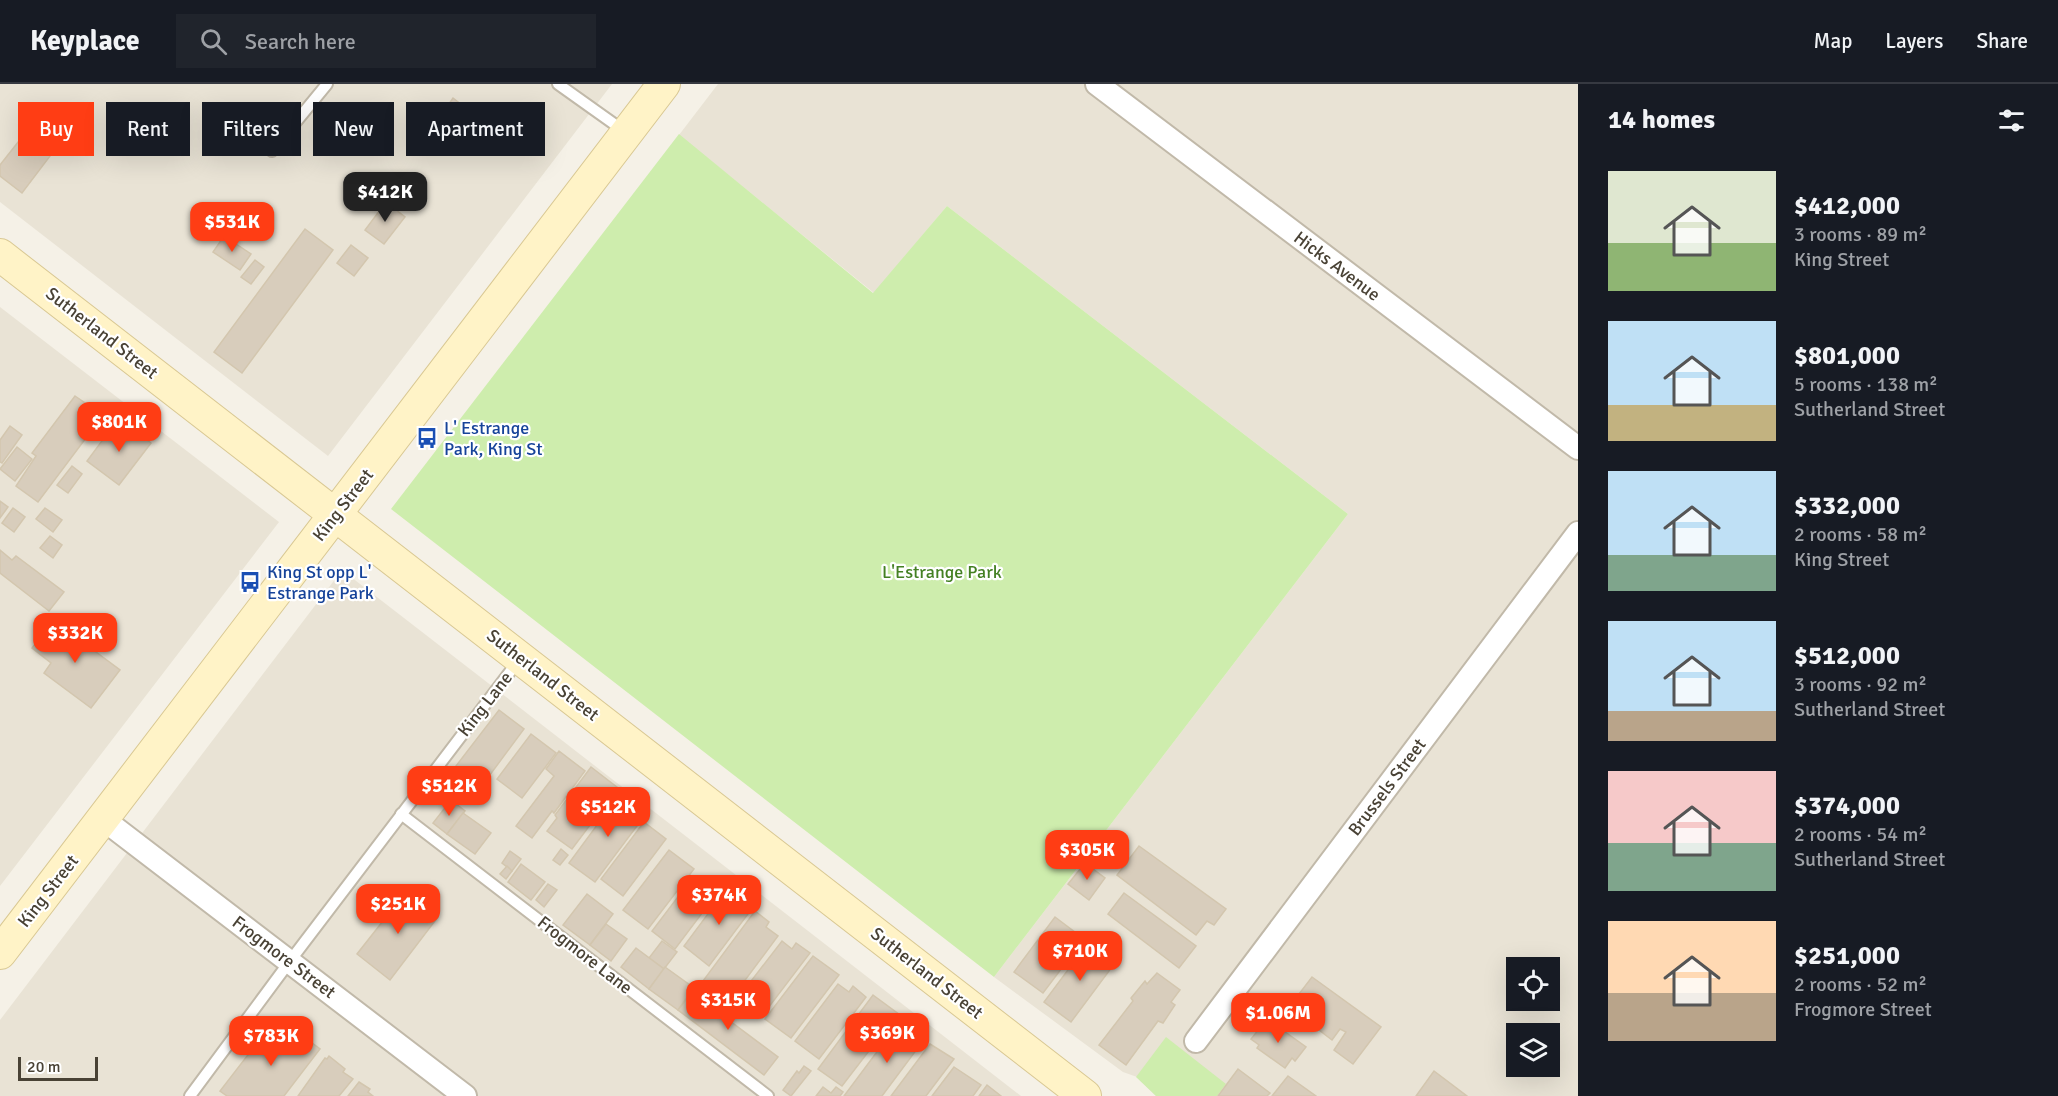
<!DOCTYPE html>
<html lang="en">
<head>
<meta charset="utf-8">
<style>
  body { margin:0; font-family:Signika,sans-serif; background:#20242c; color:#f1f3f6; height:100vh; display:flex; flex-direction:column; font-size:22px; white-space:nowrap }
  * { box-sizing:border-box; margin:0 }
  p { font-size:20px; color:#9ea1a6 }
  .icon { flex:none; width:33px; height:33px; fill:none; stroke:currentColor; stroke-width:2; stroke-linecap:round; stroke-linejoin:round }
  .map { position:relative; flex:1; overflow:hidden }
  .drawer { display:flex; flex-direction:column; background:#171b24; width:480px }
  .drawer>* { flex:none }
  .banner { position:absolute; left:18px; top:18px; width:570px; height:54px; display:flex; gap:12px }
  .fabs { position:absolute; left:1506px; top:873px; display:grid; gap:12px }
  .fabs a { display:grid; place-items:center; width:54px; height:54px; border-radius:0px; background:#171b24; box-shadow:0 6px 24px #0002; font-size:30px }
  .scale { position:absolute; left:18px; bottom:15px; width:80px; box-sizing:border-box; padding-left:6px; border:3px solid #494235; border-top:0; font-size:16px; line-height:21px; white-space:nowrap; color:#494235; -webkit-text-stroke:4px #fff; paint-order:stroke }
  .price { position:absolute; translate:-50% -51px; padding:0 14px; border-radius:12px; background:#ff3d14; color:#fff; font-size:20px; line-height:39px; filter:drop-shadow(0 2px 3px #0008) }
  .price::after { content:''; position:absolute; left:50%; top:36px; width:18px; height:14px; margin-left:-9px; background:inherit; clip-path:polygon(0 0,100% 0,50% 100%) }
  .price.active { background:#222; color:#fff }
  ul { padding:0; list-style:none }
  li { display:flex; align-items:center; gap:18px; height:150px; padding:0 30px }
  li span { display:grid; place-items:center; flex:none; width:168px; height:120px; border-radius:0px; color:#555 }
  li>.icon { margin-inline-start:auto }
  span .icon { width:72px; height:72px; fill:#fffc; stroke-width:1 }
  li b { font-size:26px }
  h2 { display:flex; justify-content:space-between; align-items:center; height:72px; padding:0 30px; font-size:26px }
  .pill { padding:0 21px; border-radius:0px; background:#171b24; box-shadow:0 6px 24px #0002; font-size:21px; line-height:54px }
  .pill.active { background:#ff3d14; color:#fff }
  header { display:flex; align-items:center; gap:36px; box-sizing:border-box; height:84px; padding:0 30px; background:#171b24; border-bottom:2px solid #363941 }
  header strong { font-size:28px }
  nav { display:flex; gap:33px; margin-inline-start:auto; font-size:21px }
  .search { width:420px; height:54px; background:#20242c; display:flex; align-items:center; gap:15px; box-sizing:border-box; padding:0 21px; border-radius:0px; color:#9ea1a6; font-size:22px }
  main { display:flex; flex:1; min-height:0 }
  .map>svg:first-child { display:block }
</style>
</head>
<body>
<header>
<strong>Keyplace</strong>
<div class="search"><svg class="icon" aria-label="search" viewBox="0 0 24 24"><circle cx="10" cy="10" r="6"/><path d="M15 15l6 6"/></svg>Search here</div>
<nav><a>Map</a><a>Layers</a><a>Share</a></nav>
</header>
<main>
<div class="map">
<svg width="1578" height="1012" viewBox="0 0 1578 1012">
  <rect width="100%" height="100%" fill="#f5f1e7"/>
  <g fill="#e9e3d5" fill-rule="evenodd">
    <polygon points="0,0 612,0 328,372 0,118"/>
    <path d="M718,0H1578V1012H1156L1137,993L1123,988L994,893L1348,430L947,122L874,209L679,51ZM1516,884H1550V916H1516ZM1516,950H1550V982H1516Z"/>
    <polygon points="0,223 279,438 0,802"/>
    <polygon points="351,493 745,798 1021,1012 0,1012 0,936 336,494"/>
  </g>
  <g fill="#ceedad">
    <polygon points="679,50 873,209 947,122 1348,430 994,893 391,425"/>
    <polygon points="1166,953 1226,1000 1217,1012 1156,1012 1136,993"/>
  </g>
  <g fill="#d8cdbc" stroke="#d3c6ae" stroke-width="1.5">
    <polygon points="453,14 476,32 467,44 444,27"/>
    <polygon points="441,29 462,44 452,57 432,42"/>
    <polygon points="37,34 63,55 22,109 0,92 0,81"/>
    <polygon points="386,118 405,133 384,160 365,146"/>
    <polygon points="305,145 333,166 242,289 214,268"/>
    <polygon points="224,152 251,170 240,186 213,168"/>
    <polygon points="351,161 368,174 354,192 337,179"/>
    <polygon points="255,176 264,183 251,200 241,193"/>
    <polygon points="75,312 91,323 86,330 98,338 38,418 16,402 36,372 32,369"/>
    <polygon points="116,338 132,350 135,346 151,359 119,401 87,377"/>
    <polygon points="10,342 22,351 2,379 0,378 0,356"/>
    <polygon points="17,363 32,375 15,397 0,385"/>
    <polygon points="72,382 82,390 68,409 57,401"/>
    <polygon points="0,417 8,423 0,434"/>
    <polygon points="13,424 25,433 14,448 2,439"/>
    <polygon points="45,424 62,436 53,448 36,435"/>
    <polygon points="50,452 62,461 53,474 40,464"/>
    <polygon points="0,466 12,476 16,472 64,508 49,527 0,489"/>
    <polygon points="53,536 120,586 91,624 44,589 51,579 32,564"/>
    <polygon points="499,626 524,645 472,715 446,695"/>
    <polygon points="531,650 556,669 522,714 497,695"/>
    <polygon points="559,667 585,687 554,729 552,727 532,754 516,742 554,692 546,685"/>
    <polygon points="591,683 618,704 572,765 547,747 557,734 555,731"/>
    <polygon points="620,710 646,730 595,798 569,779"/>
    <polygon points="451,716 465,727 447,750 433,739"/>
    <polygon points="463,729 491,749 475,770 447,750"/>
    <polygon points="644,738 666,755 623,812 601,795"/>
    <polygon points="1139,762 1226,825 1214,841 1207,837 1196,851 1117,791"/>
    <polygon points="561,765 568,771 560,781 553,776"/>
    <polygon points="669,766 694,785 648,845 623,826"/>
    <polygon points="510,767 521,775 512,787 502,779"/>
    <polygon points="1085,779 1105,794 1089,816 1068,800"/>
    <polygon points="521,780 545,798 531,816 508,798"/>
    <polygon points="507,782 512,787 506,795 500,790"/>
    <polygon points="693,793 704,801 706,799 718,808 675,865 652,847"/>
    <polygon points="548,800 557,806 544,823 536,816"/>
    <polygon points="728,803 754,822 709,882 684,862"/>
    <polygon points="409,804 425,817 423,821 438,833 390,896 357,870"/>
    <polygon points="1124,809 1196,862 1179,884 1108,830"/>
    <polygon points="587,810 613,830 590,861 563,841"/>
    <polygon points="755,827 769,838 766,843 778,852 734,911 725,904 711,922 694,909"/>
    <polygon points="1055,833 1084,855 1043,909 1014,888"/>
    <polygon points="606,840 627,855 611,877 590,861"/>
    <polygon points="662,857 677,868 664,885 649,874"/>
    <polygon points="782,857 792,865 796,859 810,869 762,932 738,914"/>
    <polygon points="1088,859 1115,879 1071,938 1044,918"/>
    <polygon points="636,864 664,885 649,905 621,883"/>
    <polygon points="813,872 839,891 791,954 765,935"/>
    <polygon points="665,883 694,904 678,926 649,905"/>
    <polygon points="1157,889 1180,906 1171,918 1175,921 1163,939 1158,937 1126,981 1099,961 1133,917 1131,914 1145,897 1147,900"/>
    <polygon points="1312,893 1381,943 1353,980 1334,966 1346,948 1340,945 1332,956 1289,923"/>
    <polygon points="838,900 849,908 853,902 866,913 819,975 795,957"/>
    <polygon points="692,908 721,930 735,912 744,919 730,937 778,973 764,991 678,926"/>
    <polygon points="873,911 900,931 878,961 875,959 842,1002 818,985"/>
    <polygon points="1267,935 1306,963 1295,977 1292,974 1285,984 1257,964 1259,961 1251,955"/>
    <polygon points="913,943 926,953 882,1012 844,1012 894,945 905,953"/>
    <polygon points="268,945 287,958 296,947 320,965 284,1012 227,1012 220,1007"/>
    <polygon points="930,960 954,975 926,1012 891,1012"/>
    <polygon points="329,972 345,985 343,988 353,995 339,1012 298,1012 325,974 327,975"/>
    <polygon points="804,982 811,987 791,1012 783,1006 797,987 799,989"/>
    <polygon points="954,983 981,1001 973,1012 932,1012"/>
    <polygon points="1238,985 1270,1009 1267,1012 1218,1012"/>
    <polygon points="1434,987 1467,1012 1416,1012"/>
    <polygon points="1288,992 1316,1012 1272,1012"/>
    <polygon points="359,998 370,1005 368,1008 373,1012 348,1012"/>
    <polygon points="987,1001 1001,1012 979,1012"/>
    <polygon points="823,1003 831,1009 836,1003 843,1008 840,1012 816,1012"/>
  </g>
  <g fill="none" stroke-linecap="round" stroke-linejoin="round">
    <defs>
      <g id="lane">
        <polyline points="558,0 624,47"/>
        <polyline points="272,67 327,0"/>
        <polyline points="401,730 768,1012"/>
        <polyline points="190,1012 290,877 519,576"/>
      </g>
      <g id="street">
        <polyline points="1097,0 1578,364"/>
        <polyline points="103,735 465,1012"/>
        <polyline points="1196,957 1578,449"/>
      </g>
      <g id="secondary">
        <polyline points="0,171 1085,1012"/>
        <polyline points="0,869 664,0"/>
      </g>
    </defs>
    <use href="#lane" stroke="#c1b9a9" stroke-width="14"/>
    <use href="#street" stroke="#c1b9a9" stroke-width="26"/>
    <use href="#secondary" stroke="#d9c893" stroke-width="34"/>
    <use href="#lane" stroke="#fff" stroke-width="10"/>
    <use href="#street" stroke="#fff" stroke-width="22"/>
    <use href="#secondary" stroke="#fff3c7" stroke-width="32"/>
  </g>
  <defs>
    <symbol id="bus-bare" viewBox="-9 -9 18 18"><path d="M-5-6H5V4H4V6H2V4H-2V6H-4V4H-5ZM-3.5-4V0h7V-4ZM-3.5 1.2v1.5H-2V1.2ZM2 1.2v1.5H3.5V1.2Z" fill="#1a4fb4" stroke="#fff" stroke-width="2.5" paint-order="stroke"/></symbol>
  </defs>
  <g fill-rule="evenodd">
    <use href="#bus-bare" x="412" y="339" width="30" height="30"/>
    <use href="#bus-bare" x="235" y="483" width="30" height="30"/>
  </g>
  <g text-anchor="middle" stroke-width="4.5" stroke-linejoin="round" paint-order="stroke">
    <g font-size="18" fill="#494235" stroke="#fff">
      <text transform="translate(1337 182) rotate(37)" y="6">Hicks Avenue</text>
      <text transform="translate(102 249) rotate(38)" y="6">Sutherland Street</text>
      <text transform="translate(343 421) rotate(-52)" y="6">King Street</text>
      <text transform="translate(543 591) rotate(38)" y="6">Sutherland Street</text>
      <text transform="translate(485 620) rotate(-52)" y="6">King Lane</text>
      <text transform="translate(1387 703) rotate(-53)" y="6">Brussels Street</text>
      <text transform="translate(48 807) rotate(-52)" y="6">King Street</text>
      <text transform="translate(585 871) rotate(38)" y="6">Frogmore Lane</text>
      <text transform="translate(284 873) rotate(37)" y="6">Frogmore Street</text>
      <text transform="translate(927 889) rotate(38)" y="6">Sutherland Street</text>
    </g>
    <g font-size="18" fill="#164399" stroke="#fff" text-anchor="start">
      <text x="444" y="350">L' Estrange<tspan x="444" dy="21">Park, King St</tspan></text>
      <text x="267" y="494">King St opp L'<tspan x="267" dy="21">Estrange Park</tspan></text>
    </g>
    <g font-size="18" fill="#448023" stroke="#fff">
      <text x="942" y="494">L'Estrange Park</text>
    </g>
  </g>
</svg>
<div class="fabs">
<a><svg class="icon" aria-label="locate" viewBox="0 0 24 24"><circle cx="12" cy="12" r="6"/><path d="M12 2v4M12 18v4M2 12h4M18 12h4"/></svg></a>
<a><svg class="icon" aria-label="layers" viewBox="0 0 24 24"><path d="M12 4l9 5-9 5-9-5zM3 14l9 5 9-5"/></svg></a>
</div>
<div class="scale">20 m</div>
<b class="price active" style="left:385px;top:139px">$412K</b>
<b class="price" style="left:232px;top:169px">$531K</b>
<b class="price" style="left:119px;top:369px">$801K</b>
<b class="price" style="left:75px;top:580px">$332K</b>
<b class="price" style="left:449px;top:733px">$512K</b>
<b class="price" style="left:608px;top:754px">$512K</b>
<b class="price" style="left:1087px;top:797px">$305K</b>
<b class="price" style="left:719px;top:842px">$374K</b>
<b class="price" style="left:398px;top:851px">$251K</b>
<b class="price" style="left:1080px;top:898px">$710K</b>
<b class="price" style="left:728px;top:947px">$315K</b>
<b class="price" style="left:1278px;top:960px">$1.06M</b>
<b class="price" style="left:887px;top:980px">$369K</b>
<b class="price" style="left:271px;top:983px">$783K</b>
<div class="banner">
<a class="pill active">Buy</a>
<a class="pill">Rent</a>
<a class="pill">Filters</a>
<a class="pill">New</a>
<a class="pill">Apartment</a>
</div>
</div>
<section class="drawer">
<h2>14 homes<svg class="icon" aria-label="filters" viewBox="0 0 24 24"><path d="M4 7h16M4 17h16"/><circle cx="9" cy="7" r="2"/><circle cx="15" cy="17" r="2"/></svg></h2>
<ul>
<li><span style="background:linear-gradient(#dfe7d0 60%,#8fb573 0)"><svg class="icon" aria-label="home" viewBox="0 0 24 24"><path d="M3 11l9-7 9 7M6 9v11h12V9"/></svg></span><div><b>$412,000</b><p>3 rooms · 89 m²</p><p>King Street</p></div></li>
<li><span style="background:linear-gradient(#bfe0f5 70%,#c2b280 0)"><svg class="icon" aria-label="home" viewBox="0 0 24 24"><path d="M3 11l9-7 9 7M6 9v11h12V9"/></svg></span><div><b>$801,000</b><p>5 rooms · 138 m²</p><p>Sutherland Street</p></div></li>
<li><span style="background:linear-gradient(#bfe0f5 70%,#7fa58c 0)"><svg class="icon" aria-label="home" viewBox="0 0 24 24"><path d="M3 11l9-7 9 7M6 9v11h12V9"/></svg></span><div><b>$332,000</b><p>2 rooms · 58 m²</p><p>King Street</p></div></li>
<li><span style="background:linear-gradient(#bfe0f5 75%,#b9a48a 0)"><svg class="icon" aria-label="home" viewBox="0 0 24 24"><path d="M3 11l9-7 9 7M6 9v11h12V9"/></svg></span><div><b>$512,000</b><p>3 rooms · 92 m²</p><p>Sutherland Street</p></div></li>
<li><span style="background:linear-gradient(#f6c9c9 60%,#7fa58c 0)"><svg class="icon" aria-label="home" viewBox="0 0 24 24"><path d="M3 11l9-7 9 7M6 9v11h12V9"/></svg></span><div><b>$374,000</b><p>2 rooms · 54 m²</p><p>Sutherland Street</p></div></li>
<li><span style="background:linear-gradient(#ffd9b3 60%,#b9a48a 0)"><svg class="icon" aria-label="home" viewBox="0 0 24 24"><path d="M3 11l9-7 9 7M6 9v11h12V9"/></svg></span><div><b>$251,000</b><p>2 rooms · 52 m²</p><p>Frogmore Street</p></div></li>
</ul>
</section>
</main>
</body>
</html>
